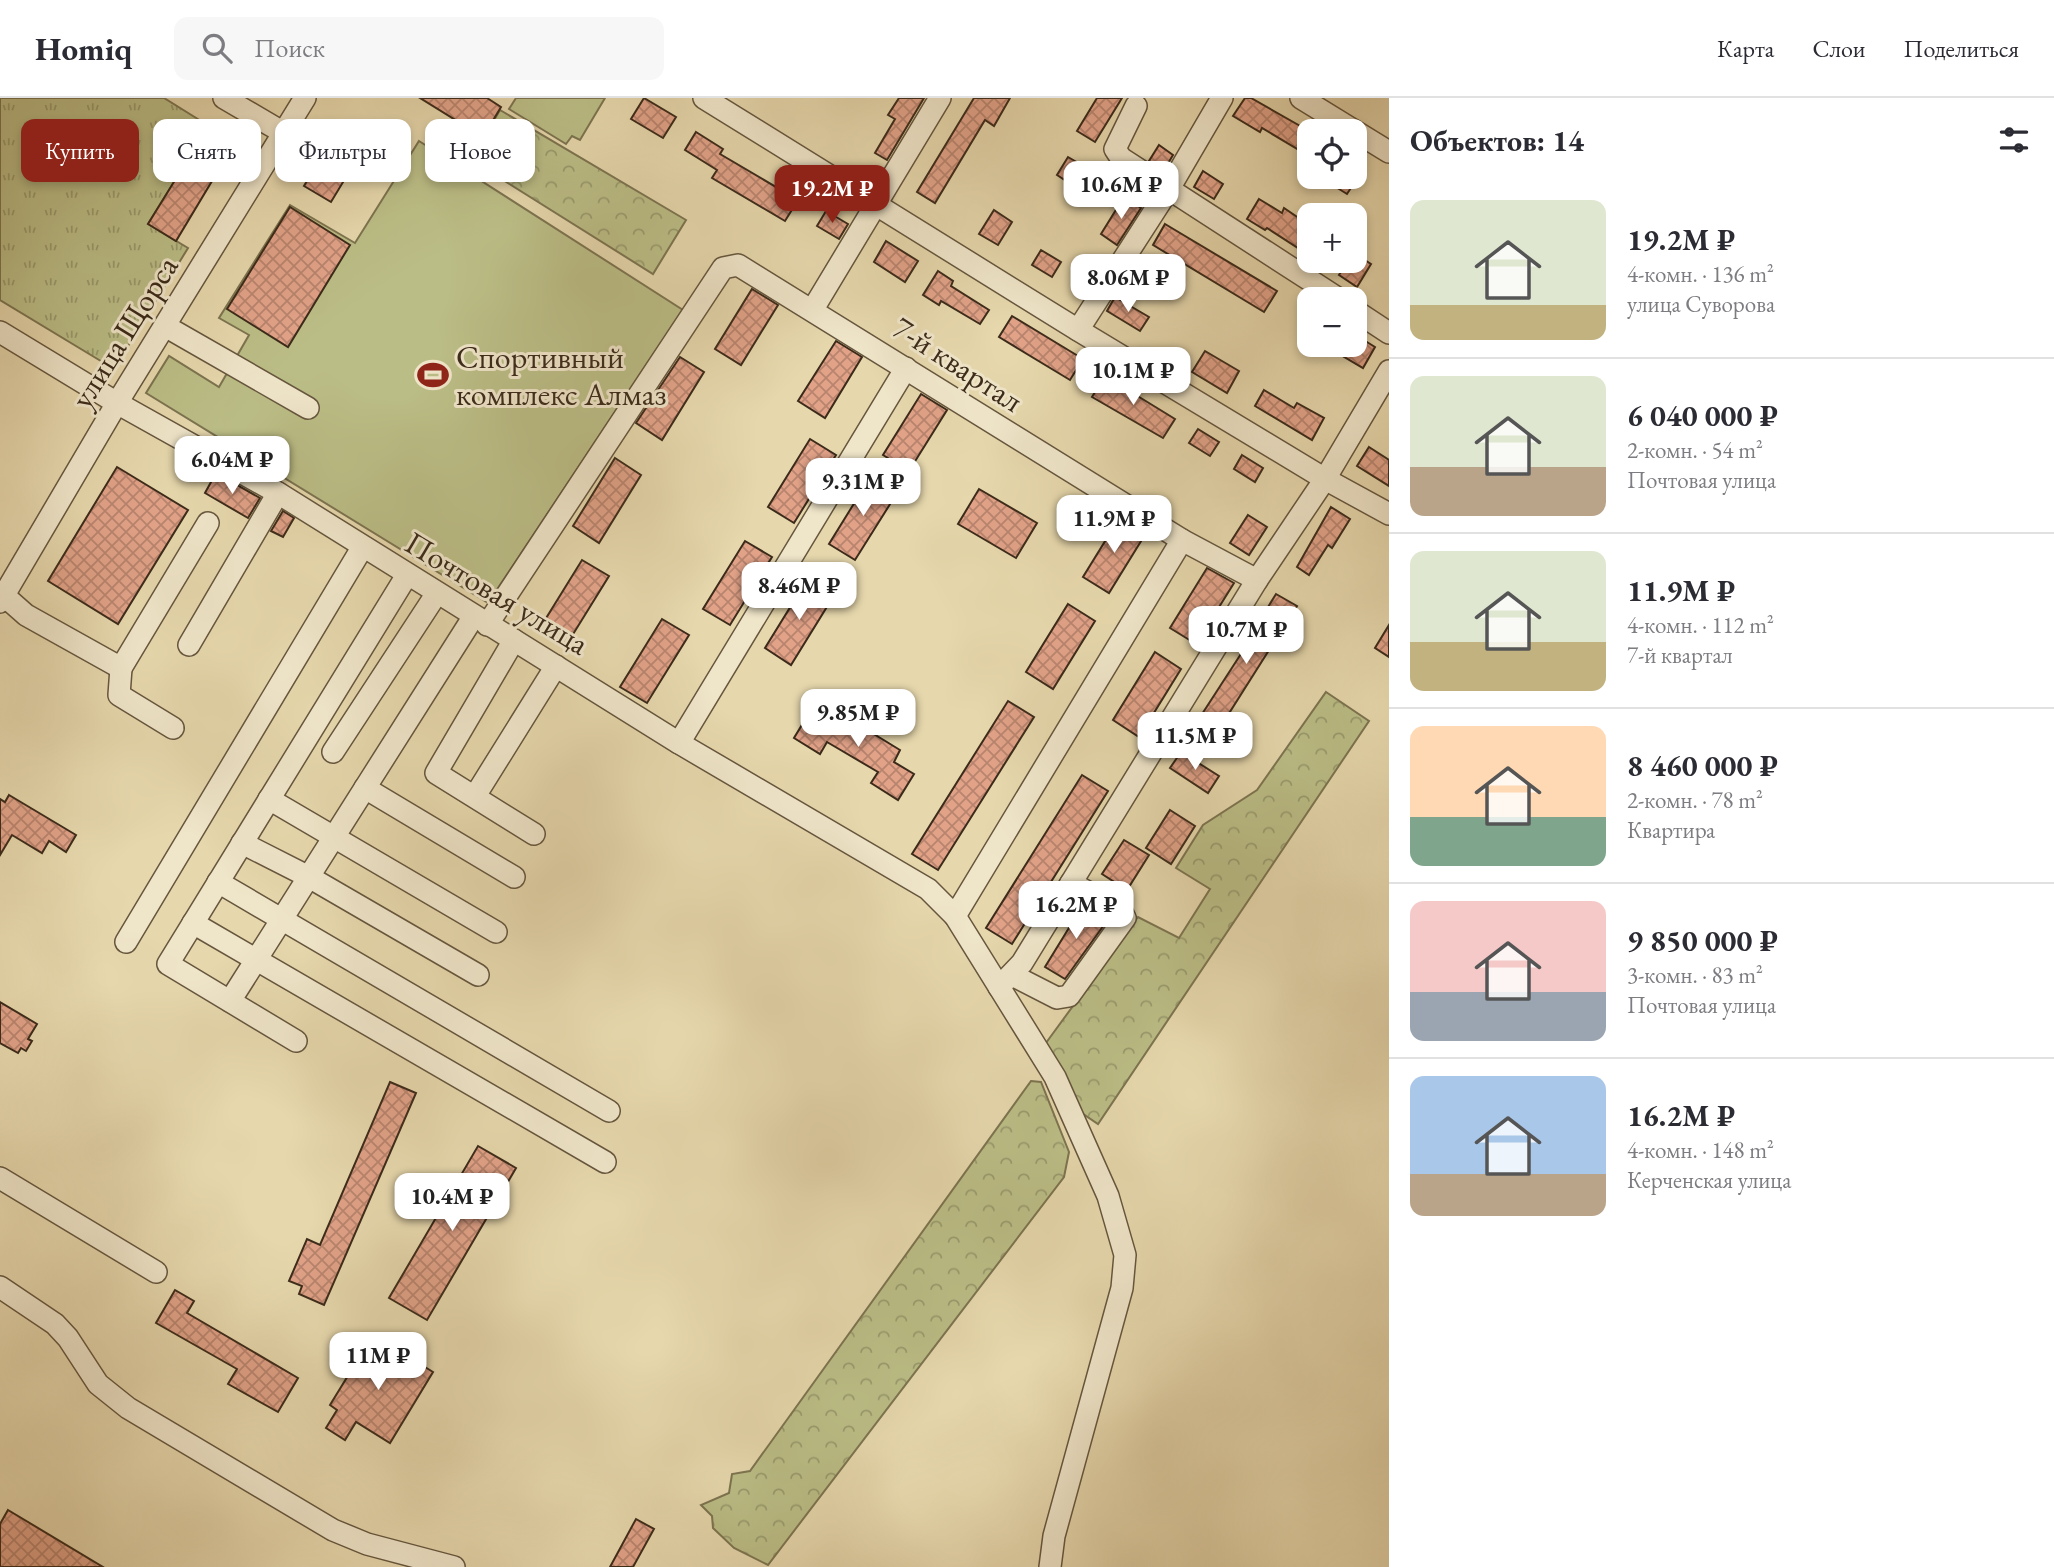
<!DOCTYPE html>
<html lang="ru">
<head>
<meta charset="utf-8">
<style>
  body { margin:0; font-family:"EB Garamond",serif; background:#f7f7f7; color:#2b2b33; height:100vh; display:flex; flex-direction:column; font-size:26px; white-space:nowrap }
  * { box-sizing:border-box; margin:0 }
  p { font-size:23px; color:#7c7c81 }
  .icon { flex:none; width:38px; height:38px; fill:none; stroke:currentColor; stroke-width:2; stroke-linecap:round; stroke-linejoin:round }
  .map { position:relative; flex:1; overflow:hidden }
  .side { display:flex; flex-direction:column; background:#fff; width:665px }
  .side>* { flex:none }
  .hud { position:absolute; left:21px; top:21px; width:665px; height:63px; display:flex; gap:14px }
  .controls { position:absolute; left:1297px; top:21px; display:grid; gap:14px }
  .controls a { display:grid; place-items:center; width:70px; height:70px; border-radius:14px; background:#fff; box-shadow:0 4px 10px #0003; font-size:35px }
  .price { position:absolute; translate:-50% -60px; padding:0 16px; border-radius:14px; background:#fff; color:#222; font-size:23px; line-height:46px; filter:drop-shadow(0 2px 4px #0008) }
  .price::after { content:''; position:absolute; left:50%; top:42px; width:21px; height:16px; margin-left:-10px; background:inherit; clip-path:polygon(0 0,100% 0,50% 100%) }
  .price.active { background:#8f2418; color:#fff }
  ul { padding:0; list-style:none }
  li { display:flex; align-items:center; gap:21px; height:175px; padding:0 21px }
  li+li { border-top:2px solid #e1e1e2 }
  li span { display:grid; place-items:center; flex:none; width:196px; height:140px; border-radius:14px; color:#555 }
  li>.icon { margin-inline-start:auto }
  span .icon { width:84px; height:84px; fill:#fffc; stroke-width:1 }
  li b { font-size:30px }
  h2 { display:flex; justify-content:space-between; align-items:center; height:84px; padding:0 21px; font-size:30px }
  .chip { padding:0 24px; border-radius:14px; background:#fff; box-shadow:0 4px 10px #0003; font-size:24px; line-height:63px }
  .chip.active { background:#8f2418; color:#fff }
  header { display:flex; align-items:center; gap:42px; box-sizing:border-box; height:98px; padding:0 35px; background:#fff; border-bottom:2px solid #e1e1e2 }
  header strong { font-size:33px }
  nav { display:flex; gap:38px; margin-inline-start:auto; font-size:24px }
  .search { width:490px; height:63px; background:#f7f7f7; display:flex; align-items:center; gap:18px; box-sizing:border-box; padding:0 24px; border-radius:14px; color:#7c7c81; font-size:26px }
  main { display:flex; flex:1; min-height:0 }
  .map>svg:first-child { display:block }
</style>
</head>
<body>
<header>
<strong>Homiq</strong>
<div class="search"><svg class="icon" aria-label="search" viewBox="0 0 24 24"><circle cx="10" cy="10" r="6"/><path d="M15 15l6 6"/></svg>Поиск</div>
<nav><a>Карта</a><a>Слои</a><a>Поделиться</a></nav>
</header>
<main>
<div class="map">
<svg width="1389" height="1469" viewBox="0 0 1389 1469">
  <defs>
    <pattern id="forest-crowns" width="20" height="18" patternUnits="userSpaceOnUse" patternTransform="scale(1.75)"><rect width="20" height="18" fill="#bbbd86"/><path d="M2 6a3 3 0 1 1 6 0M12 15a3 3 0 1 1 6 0" fill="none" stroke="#999a6d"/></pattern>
    <pattern id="park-tufts" width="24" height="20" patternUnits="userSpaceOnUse" patternTransform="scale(1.75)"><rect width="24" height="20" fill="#bbbd86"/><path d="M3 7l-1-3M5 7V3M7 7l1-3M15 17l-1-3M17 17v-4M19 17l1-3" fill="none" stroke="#999a6d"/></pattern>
    <pattern id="building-cross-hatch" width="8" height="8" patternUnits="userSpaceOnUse" patternTransform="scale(1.75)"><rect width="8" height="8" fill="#e1a288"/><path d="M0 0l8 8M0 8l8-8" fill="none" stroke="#b8846e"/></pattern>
  </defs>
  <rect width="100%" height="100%" fill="#e6d7ac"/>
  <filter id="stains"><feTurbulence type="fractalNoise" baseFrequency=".00286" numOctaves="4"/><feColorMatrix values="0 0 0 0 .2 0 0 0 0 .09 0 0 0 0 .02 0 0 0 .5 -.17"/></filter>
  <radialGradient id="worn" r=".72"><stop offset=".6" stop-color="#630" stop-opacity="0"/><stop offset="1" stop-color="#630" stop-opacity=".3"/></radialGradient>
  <g fill="#bbbd86" stroke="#7c7450" stroke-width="2">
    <polygon points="516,0 605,0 580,42 572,38 566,46 509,11"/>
    <polygon points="419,43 683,212 488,505 146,295 169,258 219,289 249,237 219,220 290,107 355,145"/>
  </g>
  <g fill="url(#forest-crowns)" stroke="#7c7450" stroke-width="2">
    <polygon points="500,12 686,122 653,176 471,62"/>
    <polygon points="1326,594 1369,623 1098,1026 1073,1009 1043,949 1138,819 1179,840 1210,791 1176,770 1203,727 1257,692"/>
    <polygon points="1031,983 1041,984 1069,1054 1064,1079 768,1467 734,1450 713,1430 712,1418 701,1407 729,1395 732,1376 750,1373"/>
  </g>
  <polygon fill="url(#park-tufts)" stroke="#7c7450" stroke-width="2" points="0,0 164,0 209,28 148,126 188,150 114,271 0,202"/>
  <g fill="url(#building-cross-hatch)" stroke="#3c2b1a" stroke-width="2">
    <polygon points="420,0 487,0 501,9 483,39"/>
    <polygon points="644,0 676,19 663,40 631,21"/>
    <polygon points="899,0 924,0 887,62 875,55 895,21 888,17"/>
    <polygon points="974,0 1010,0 994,28 985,22 935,105 917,94"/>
    <polygon points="1097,0 1122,0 1095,44 1077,33"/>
    <polygon points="1245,0 1251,0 1309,33 1309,58 1262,30 1260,34 1233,18"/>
    <polygon points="342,25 369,41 331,104 304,88"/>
    <polygon points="209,27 236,43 176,143 148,126"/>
    <polygon points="696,34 723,51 720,56 798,102 785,123 712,80 717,72 685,52"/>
    <polygon points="1159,47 1173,57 1164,72 1149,63"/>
    <polygon points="1068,59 1092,73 1080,92 1057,77"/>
    <polygon points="1203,73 1223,86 1214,101 1194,89"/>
    <polygon points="1320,79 1358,79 1347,96"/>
    <polygon points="1124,99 1141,110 1117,147 1101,136"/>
    <polygon points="1259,101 1282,115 1284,110 1309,127 1309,133 1298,150 1267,130 1265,132 1247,121"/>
    <polygon points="290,109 350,147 288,249 227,211"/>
    <polygon points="994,112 1012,124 998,147 979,136"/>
    <polygon points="826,113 848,126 839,141 817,128"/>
    <polygon points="1165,126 1277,193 1264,214 1153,147"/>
    <polygon points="886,143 918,163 905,184 874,164"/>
    <polygon points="1041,152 1061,164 1052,179 1032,167"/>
    <polygon points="1354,155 1371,166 1357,189 1339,177 1348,163 1354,163"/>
    <polygon points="1089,167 1100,174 1085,197 1075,191"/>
    <polygon points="938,173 953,183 951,188 989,212 980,226 941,203 939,207 923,197"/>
    <polygon points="752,191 778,207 741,267 715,251"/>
    <polygon points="1115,199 1149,219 1140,233 1107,213"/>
    <polygon points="1012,218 1083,261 1070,282 999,239"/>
    <polygon points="1354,236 1375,249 1363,270 1324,247 1354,247"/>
    <polygon points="836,243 862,259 825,320 798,303"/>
    <polygon points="1205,253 1239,273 1227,295 1192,274"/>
    <polygon points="680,259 704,274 662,342 636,325"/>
    <polygon points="1105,278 1175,321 1163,340 1092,299"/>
    <polygon points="1264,292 1294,310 1297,305 1324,320 1312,342 1255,308"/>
    <polygon points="921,296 947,312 909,373 883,357"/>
    <polygon points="1198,331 1219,344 1210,358 1189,345"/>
    <polygon points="810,341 836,357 794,425 768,409"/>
    <polygon points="1369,349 1389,362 1389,388 1357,368"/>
    <polygon points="1242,357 1263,370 1255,384 1234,371"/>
    <polygon points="615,360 641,377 599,445 573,428"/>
    <polygon points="117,369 188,412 118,526 48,483"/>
    <polygon points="216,375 260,400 248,420 205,395"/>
    <polygon points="871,378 897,395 855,462 829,446"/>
    <polygon points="979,391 1037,425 1016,460 958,426"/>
    <polygon points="1331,409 1350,421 1332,450 1328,447 1309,477 1297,469"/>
    <polygon points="283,413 294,420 283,439 271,433"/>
    <polygon points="1248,417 1267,429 1249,457 1230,445"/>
    <polygon points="1120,419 1146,435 1109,495 1083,479"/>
    <polygon points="745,443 772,459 730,527 703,511"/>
    <polygon points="582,462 609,478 567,546 540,530"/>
    <polygon points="1207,470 1234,485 1196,546 1170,530"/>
    <polygon points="807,482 833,499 791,567 765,550"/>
    <polygon points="1276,496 1297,508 1214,639 1195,627 1270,511 1268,509"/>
    <polygon points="1068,506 1095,523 1053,591 1026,574"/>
    <polygon points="662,521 689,537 647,605 620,589"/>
    <polygon points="1389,527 1389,559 1375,550"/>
    <polygon points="1155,554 1181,571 1139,639 1113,622"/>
    <polygon points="1008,603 1034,619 938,772 912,756"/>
    <polygon points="811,612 835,627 841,616 900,652 894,664 914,676 898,702 871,685 878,674 827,644 820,656 794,640"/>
    <polygon points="1181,654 1219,678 1208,695 1170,670"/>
    <polygon points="1082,677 1108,693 1012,846 986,830"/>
    <polygon points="9,697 76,737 66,754 49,743 42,755 12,737 0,757 0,701 5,704"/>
    <polygon points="1170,712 1195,728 1171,766 1146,750"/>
    <polygon points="1124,742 1149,757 1127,792 1102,776"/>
    <polygon points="1083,807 1109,820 1065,881 1045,869"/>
    <polygon points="0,904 37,926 28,941 32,943 26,953 21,950 18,955 0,945"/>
    <polygon points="390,984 416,995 324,1207 299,1196 302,1188 289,1183 307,1141 320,1147"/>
    <polygon points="478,1048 516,1070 427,1222 389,1200"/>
    <polygon points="175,1192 194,1203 187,1215 298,1280 278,1314 228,1286 237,1271 156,1225"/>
    <polygon points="373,1237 433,1274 390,1345 356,1324 345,1342 326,1330 337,1312 330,1307"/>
    <polygon points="8,1412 103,1469 0,1469 0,1426"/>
    <polygon points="636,1421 654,1431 633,1469 610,1469"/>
  </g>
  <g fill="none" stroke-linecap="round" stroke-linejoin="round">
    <defs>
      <g id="minor">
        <polyline points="224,0 284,35"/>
        <polyline points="704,0 1078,232 1325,381 1389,416"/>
        <polyline points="1301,0 1389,54"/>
        <polyline points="1136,8 1115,51 1121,60 1339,201"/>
        <polyline points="813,211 940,0"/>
        <polyline points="1354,212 1389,235"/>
        <polyline points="165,228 308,310"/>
        <polyline points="1078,232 1170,89 1222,0"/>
        <polyline points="0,234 117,305 278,395 679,645 928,791 955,818 1055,979 1108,1098 1125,1157 1122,1190 1054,1438 1050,1469"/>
        <polyline points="1182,442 1257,482"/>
        <polyline points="0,494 26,517 121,570 208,425"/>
        <polyline points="0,504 117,305 305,0"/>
        <polyline points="487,527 723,170 738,167 1182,442 955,818"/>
        <polyline points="514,542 436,675 534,736"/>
        <polyline points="189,547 278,395"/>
        <polyline points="121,570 119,597 173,630"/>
        <polyline points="679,645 906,270"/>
        <polyline points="333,654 437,495"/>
        <polyline points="365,690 514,779"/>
        <polyline points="475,698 556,568"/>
        <polyline points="269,701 496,834"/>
        <polyline points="242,745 309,779 478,877"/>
        <polyline points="218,784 609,1013"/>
        <polyline points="193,825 605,1064"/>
        <polyline points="126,844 362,450"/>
        <polyline points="1012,877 1057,900 1069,898 1125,820 1121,812 1071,785"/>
        <polyline points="999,889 1022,865 1257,482 1325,381 1389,273"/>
        <polyline points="230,903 474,518"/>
        <polyline points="296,943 168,866 407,477"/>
        <polyline points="0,1080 156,1174"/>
        <polyline points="0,1189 55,1226 68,1240 98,1286 128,1310 333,1432 367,1446 454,1469"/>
      </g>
    </defs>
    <use href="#minor" stroke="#66563e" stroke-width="24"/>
    <use href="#minor" stroke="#efe5c9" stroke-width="21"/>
  </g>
  <defs>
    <symbol id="stadium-bare" viewBox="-9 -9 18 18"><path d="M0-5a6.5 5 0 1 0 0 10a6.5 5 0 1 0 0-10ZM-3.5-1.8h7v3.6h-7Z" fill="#8f2418" stroke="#efe5c9" stroke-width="2.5" paint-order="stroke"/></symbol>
  </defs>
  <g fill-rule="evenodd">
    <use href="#stadium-bare" x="411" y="255" width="44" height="44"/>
  </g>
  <g text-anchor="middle" stroke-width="6" stroke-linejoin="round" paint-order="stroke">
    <g font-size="32" fill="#3c2b1a" stroke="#efe5c9">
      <text transform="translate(124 234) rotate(-58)" y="11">улица Щорса</text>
      <text transform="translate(958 266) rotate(33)" y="11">7-й квартал</text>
      <text transform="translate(497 495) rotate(31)" y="11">Почтовая улица</text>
    </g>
    <g font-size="32" fill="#3c2b1a" stroke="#efe5c9" text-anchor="start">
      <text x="456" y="270">Спортивный<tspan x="456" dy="37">комплекс Алмаз</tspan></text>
    </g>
  </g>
  <rect width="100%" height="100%" filter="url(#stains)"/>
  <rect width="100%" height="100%" fill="url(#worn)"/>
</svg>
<div class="controls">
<a><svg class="icon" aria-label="locate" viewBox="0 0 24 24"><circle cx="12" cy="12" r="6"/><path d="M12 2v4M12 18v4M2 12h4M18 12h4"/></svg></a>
<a>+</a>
<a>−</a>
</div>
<b class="price" style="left:1121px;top:123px">10.6M ₽</b>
<b class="price active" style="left:832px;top:127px">19.2M ₽</b>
<b class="price" style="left:1128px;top:216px">8.06M ₽</b>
<b class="price" style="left:1133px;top:309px">10.1M ₽</b>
<b class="price" style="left:232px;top:398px">6.04M ₽</b>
<b class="price" style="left:863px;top:420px">9.31M ₽</b>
<b class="price" style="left:1114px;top:457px">11.9M ₽</b>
<b class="price" style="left:799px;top:524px">8.46M ₽</b>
<b class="price" style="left:1246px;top:568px">10.7M ₽</b>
<b class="price" style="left:858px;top:651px">9.85M ₽</b>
<b class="price" style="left:1195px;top:674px">11.5M ₽</b>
<b class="price" style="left:1076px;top:843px">16.2M ₽</b>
<b class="price" style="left:452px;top:1135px">10.4M ₽</b>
<b class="price" style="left:378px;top:1294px">11M ₽</b>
<div class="hud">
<a class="chip active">Купить</a>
<a class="chip">Снять</a>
<a class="chip">Фильтры</a>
<a class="chip">Новое</a>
</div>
</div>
<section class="side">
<h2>Объектов: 14<svg class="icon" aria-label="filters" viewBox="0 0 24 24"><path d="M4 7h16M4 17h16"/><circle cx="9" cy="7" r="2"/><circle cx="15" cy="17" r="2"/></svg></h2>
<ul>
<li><span style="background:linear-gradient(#dfe7d0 75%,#c2b280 0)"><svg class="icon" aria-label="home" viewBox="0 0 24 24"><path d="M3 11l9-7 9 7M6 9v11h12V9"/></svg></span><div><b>19.2M ₽</b><p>4-комн. · 136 m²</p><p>улица Суворова</p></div></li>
<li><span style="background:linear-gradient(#dfe7d0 65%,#b9a48a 0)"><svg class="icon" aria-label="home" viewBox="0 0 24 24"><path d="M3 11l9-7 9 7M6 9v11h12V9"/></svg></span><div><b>6 040 000 ₽</b><p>2-комн. · 54 m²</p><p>Почтовая улица</p></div></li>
<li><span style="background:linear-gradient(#dfe7d0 65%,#c2b280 0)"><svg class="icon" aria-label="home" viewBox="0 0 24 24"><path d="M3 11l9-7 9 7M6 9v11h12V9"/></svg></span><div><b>11.9M ₽</b><p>4-комн. · 112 m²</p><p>7-й квартал</p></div></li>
<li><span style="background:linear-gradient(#ffd9b3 65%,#7fa58c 0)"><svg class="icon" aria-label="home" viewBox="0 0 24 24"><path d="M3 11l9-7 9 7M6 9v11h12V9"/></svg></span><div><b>8 460 000 ₽</b><p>2-комн. · 78 m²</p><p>Квартира</p></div></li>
<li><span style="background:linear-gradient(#f6c9c9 65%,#9aa5b1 0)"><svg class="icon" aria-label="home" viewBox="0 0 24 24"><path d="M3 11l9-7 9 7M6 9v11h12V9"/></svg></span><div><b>9 850 000 ₽</b><p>3-комн. · 83 m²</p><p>Почтовая улица</p></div></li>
<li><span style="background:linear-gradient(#a9c7e8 70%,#b9a48a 0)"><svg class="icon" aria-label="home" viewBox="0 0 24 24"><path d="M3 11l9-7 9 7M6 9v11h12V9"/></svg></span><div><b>16.2M ₽</b><p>4-комн. · 148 m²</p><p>Керченская улица</p></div></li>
</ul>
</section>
</main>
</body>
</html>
